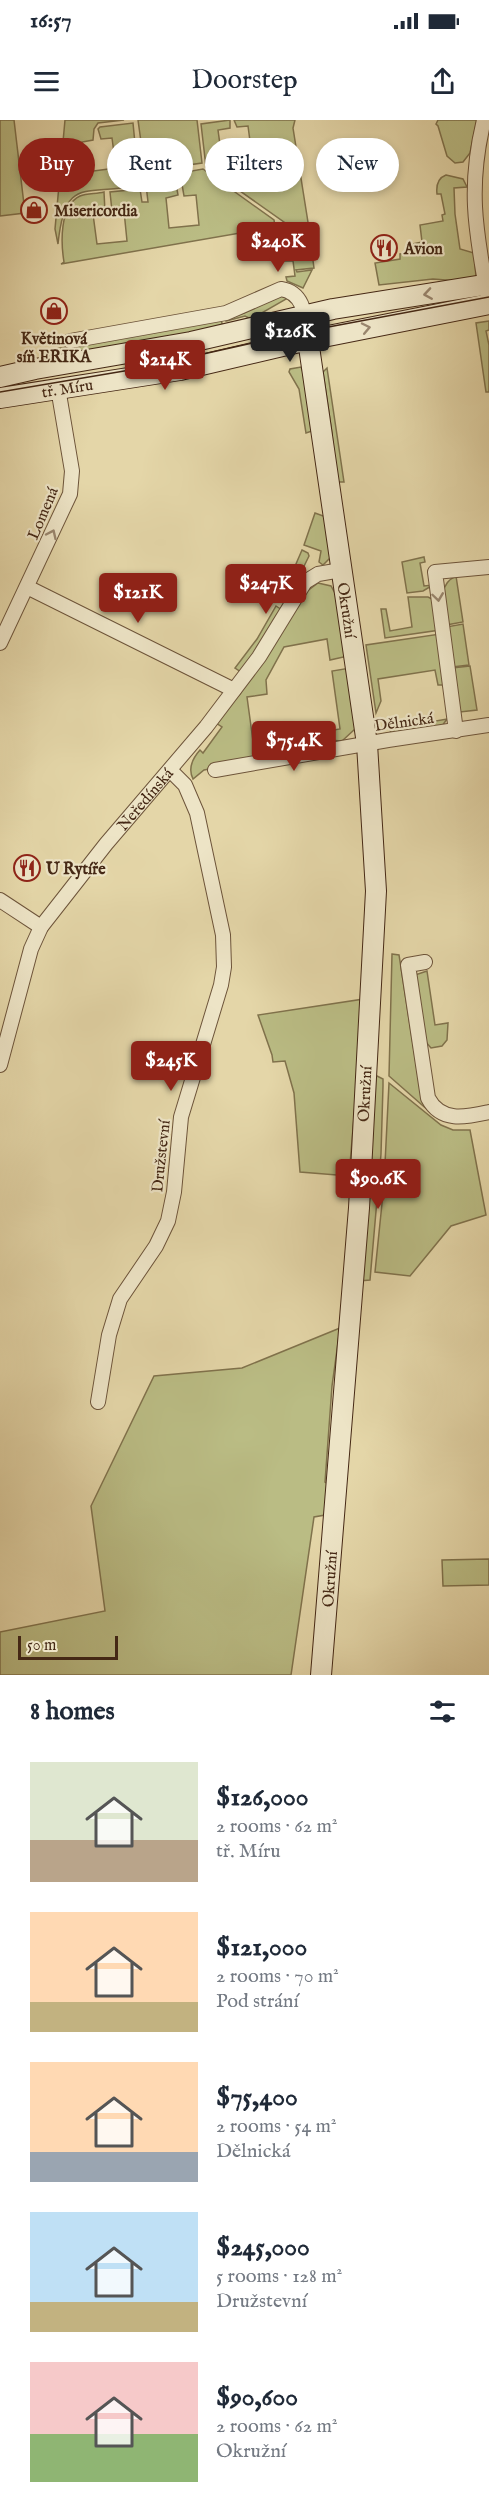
<!DOCTYPE html>
<html lang="en">
<head>
<meta charset="utf-8">
<style>
  body { margin:0; font-family:"IM FELL English",serif; background:#f2f2f3; color:#1f2937; height:100vh; display:flex; flex-direction:column; font-size:22px; white-space:nowrap }
  * { box-sizing:border-box; margin:0 }
  p { font-size:20px; color:#747a83 }
  .icon { flex:none; width:33px; height:33px; fill:none; stroke:currentColor; stroke-width:2; stroke-linecap:round; stroke-linejoin:round }
  .map { position:relative; height:1555px; overflow:hidden }
  .panel { display:flex; flex-direction:column; background:#fff; flex:1 }
  .panel>* { flex:none }
  .top-card { position:absolute; left:18px; top:18px; width:453px; height:54px; display:flex; gap:12px }
  .scale { position:absolute; left:18px; bottom:15px; width:100px; box-sizing:border-box; padding-left:6px; border:3px solid #452815; border-top:0; font-size:16px; line-height:21px; white-space:nowrap; color:#452815; -webkit-text-stroke:4px #ede4c6; paint-order:stroke }
  .price { position:absolute; translate:-50% -51px; padding:0 14px; border-radius:6px; background:#8f2418; color:#fff; font-size:20px; line-height:39px; filter:drop-shadow(0 2px 3px #0008) }
  .price::after { content:''; position:absolute; left:50%; top:36px; width:18px; height:14px; margin-left:-9px; background:inherit; clip-path:polygon(0 0,100% 0,50% 100%) }
  .price.current { background:#222; color:#fff }
  ul { padding:0; list-style:none }
  li { display:flex; align-items:center; gap:18px; height:150px; padding:0 30px }
  li span { display:grid; place-items:center; flex:none; width:168px; height:120px; border-radius:0px; color:#555 }
  li>.icon { margin-inline-start:auto }
  span .icon { width:72px; height:72px; fill:#fffc; stroke-width:1 }
  li b { font-size:26px }
  h2 { display:flex; justify-content:space-between; align-items:center; height:72px; padding:0 30px; font-size:26px }
  .pill { padding:0 21px; border-radius:27px; background:#fff; box-shadow:0 3px 9px #0003; font-size:21px; line-height:54px }
  .pill.current { background:#8f2418; color:#fff }
  .status { display:flex; justify-content:space-between; align-items:center; height:42px; padding:0 30px; background:#fff; direction:ltr }
  .status svg { height:16px; fill:currentColor }
  header { display:flex; justify-content:space-between; align-items:center; height:78px; padding:0 30px; background:#fff; font-size:27px; font-weight:600 }
  .map>svg:first-child { display:block }
</style>
</head>
<body>
<div class="status"><b>16:57</b><svg viewBox="0 0 49 12"><path d="M0 12V9h3v3zM5 12V6h3v6zM10 12V3h3v9zM15 12V0h3v12zM26 1h20v11H26zM47 4h2v5h-2z"/></svg></div>
<header><svg class="icon" aria-label="menu" viewBox="0 0 24 24"><path d="M4 6h16M4 12h16M4 18h16"/></svg>Doorstep<svg class="icon" aria-label="share" viewBox="0 0 24 24"><path d="M12 15V3M7 8l5-5 5 5M5 13v7h14v-7"/></svg></header>
<div class="map">
<svg width="489" height="1555" viewBox="0 0 489 1555">
  <rect width="100%" height="100%" fill="#e4d6a8"/>
  <filter id="stains"><feTurbulence type="fractalNoise" baseFrequency=".00333" numOctaves="4"/><feColorMatrix values="0 0 0 0 .2 0 0 0 0 .09 0 0 0 0 .02 0 0 0 .5 -.17"/></filter>
  <radialGradient id="worn" r=".72"><stop offset=".6" stop-color="#630" stop-opacity="0"/><stop offset="1" stop-color="#630" stop-opacity=".3"/></radialGradient>
  <g fill="#babc84" stroke="#80724c" stroke-width="1.5">
    <polygon points="0,0 14,0 25,93 0,96"/>
    <path d="M65,0H124L98,3L94,9L93,20L82,22L86,52L116,48L112,18L101,19L98,9L100,7L133,3L139,65C86,77 65,54 58,124L55,109Z"/>
    <polygon points="138,0 197,0 202,43 145,51"/>
    <polygon points="230,0 230,8 218,10 222,39 252,36 248,6 237,7 234,0 295,0 293,8 311,121 206,47 201,4"/>
    <polygon points="438,0 477,0 470,33 463,42 455,43 447,36 438,6 436,4"/>
    <path d="M203,49L274,100L275,107L61,144L64,142C61,124 59,86 80,76C87,73 96,74 104,72L105,92L93,94L97,124L127,121L124,91H112L110,72L140,69L142,82H148L145,56L174,52L178,75L166,78L169,108L199,105L196,75L184,76L180,53Z"/>
    <path d="M446,55L463,59L467,67L454,68L455,94L460,129L474,133L476,157L459,161L433,159L379,165L375,143L400,139V134L413,133L412,124L422,122L420,105L443,101L442,95L445,94L441,74H437C436,65 438,58 446,55Z"/>
    <polygon points="308,123 311,126 314,148 296,150 297,152 312,150 303,168 287,161 286,157 295,156 293,141 284,141 282,127"/>
    <polygon points="280,175 288,178 251,199 245,196 226,201 225,199 244,193"/>
    <polygon points="221,199 223,208 45,239 43,231"/>
    <polygon points="489,201 489,210 486,211 489,225 489,272 486,272 476,203"/>
    <polygon points="301,247 305,257 312,311 306,313 299,269 289,252 290,249"/>
    <polygon points="327,248 344,362 338,362 334,342 332,313 323,252"/>
    <polygon points="315,393 326,397 331,437 323,445 319,442 321,431 304,425"/>
    <polygon points="302,430 308,433 309,436 286,483 280,481"/>
    <polygon points="424,437 425,442 420,443 424,466 433,465 423,471 407,473 402,442"/>
    <path d="M456,456L463,502L446,505C444,487 436,465 456,456Z"/>
    <path d="M318,463L331,466L336,475L348,536L330,540L327,519L284,527L266,560L267,574L247,577L253,621L272,619V635L269,638L204,650L193,659C188,649 192,639 200,630L203,633L222,607L216,603L306,472Z"/>
    <polygon points="408,477 428,477 434,480 440,510 385,518 381,489 386,489 390,511 412,507"/>
    <polygon points="276,486 282,490 241,552 235,548 257,519"/>
    <polygon points="463,504 469,545 452,547 446,507"/>
    <polygon points="440,514 445,565 438,565 435,550 378,559 381,581 376,593 366,525"/>
    <polygon points="470,546 477,590 460,592 452,548"/>
    <polygon points="350,548 355,609 342,621 327,620 322,612 340,609 332,551"/>
    <polygon points="447,599 442,606 391,614 390,609"/>
    <polygon points="315,612 316,621 313,629 282,633 279,618"/>
    <polygon points="392,834 399,835 420,969 430,992 389,956"/>
    <polygon points="427,851 435,905 448,903 447,920 442,926 431,928 425,921 415,855"/>
    <polygon points="364,879 349,1056 300,1052 294,973 285,941 273,942 272,935 258,895"/>
    <polygon points="375,955 383,959 383,966 381,1034 370,1160 359,1161"/>
    <polygon points="389,963 441,1005 453,1010 470,1010 486,1095 451,1106 410,1156 375,1152 384,1064"/>
    <polygon points="340,1208 332,1266 325,1362 328,1364 325,1395 314,1397 291,1555 0,1555 0,1512 105,1491 91,1386 154,1256 242,1248"/>
    <polygon points="489,1439 489,1465 443,1466 442,1440"/>
  </g>
  <g fill="none" stroke-linecap="round" stroke-linejoin="round">
    <defs>
      <g id="street">
        <path d="M484,0C468,65 475,108 487,173"/>
        <path d="M70,221L226,193L281,169C306,173 305,199 308,220"/>
        <polyline points="27,467 234,570"/>
        <polyline points="0,523 70,374 72,351 58,268"/>
        <polyline points="456,611 435,452 489,447"/>
        <polyline points="215,650 388,620 489,605"/>
        <polyline points="0,780 41,807"/>
        <path d="M425,842L408,845L428,978C441,1003 466,997 489,992"/>
        <path id="s1" d="M0,945L31,829L41,807L106,724L206,607L259,537L305,462L318,454L341,450"/>
        <polyline points="98,1282 109,1215 120,1179 156,1126 168,1101 174,1072 181,997 221,865 224,847 223,815 197,693 185,665 171,651"/>
      </g>
      <g id="secondary">
        <path id="s2" d="M308,220L367,624L376,771L359,1088L321,1555"/>
        <polyline points="0,257 35,249 191,222 333,189 489,164"/>
        <path id="s3" d="M0,278L180,250L308,220L489,184"/>
      </g>
    </defs>
    <use href="#street" stroke="#6d543a" stroke-width="16"/>
    <use href="#secondary" stroke="#452815" stroke-width="22"/>
    <use href="#street" stroke="#ede4c6" stroke-width="14"/>
    <use href="#secondary" stroke="#ede4c6" stroke-width="20"/>
    <polyline stroke="#452815" stroke-width="1.5" points="0,272 136,249 307,211 489,177"/>
  </g>
  <defs><path id="oneway-chevron" d="M-2-3.5L2.5 0L-2 3.5" fill="none" stroke-width="1.6" stroke-linecap="round" stroke-linejoin="round" transform="scale(1.5)"/></defs>
  <g stroke="#99866e">
    <use href="#oneway-chevron" transform="translate(428 174) rotate(171)"/>
    <use href="#oneway-chevron" transform="translate(366 208) rotate(-12)"/>
    <use href="#oneway-chevron" transform="translate(52 414) rotate(-65)"/>
    <use href="#oneway-chevron" transform="translate(438 477) rotate(82)"/>
  </g>
  <defs>
    <symbol id="shop-ring" viewBox="-11 -11 22 22"><circle r="9.5" fill="#ede4c6" stroke="#8f2418" stroke-width="1.5"/><path d="M-5-2.5h2.3a2.7 3.5 0 0 1 5.4 0H5L5.5 6h-11ZM-1.5-2.5h3a1.5 2.3 0 0 0-3 0Z" fill="#8f2418"/></symbol>
    <symbol id="restaurant-ring" viewBox="-11 -11 22 22"><circle r="9.5" fill="#ede4c6" stroke="#8f2418" stroke-width="1.5"/><path d="M-5-6h1v4h1v-4h1v4h1v-4h1v5L-1.5 .5V6h-2V.5L-5-1ZM5-6V6H3V1.5H1.5Q1.5-4 5-6Z" fill="#8f2418"/></symbol>
  </defs>
  <g fill-rule="evenodd">
    <use href="#shop-ring" x="19" y="75" width="30" height="30"/>
    <use href="#restaurant-ring" x="369" y="113" width="30" height="30"/>
    <use href="#shop-ring" x="39" y="176" width="30" height="30"/>
    <use href="#restaurant-ring" x="12" y="733" width="30" height="30"/>
  </g>
  <g text-anchor="middle" stroke-width="4.5" stroke-linejoin="round" paint-order="stroke">
    <g font-size="16" font-weight="bold" fill="#452815" stroke="#ede4c6" text-anchor="start">
      <text x="54" y="96">Misericordia</text>
      <text x="404" y="134">Avion</text>
      <text x="54" y="224" text-anchor="middle">Květinová<tspan x="54" dy="18">síň ERIKA</tspan></text>
      <text x="46" y="754">U Rytíře</text>
    </g>
    <g font-size="16" fill="#452815" stroke="#ede4c6">
      <text dy="6" stroke="none"><textPath href="#s3" startOffset="68">tř. Míru</textPath></text>
      <text transform="translate(42 393) rotate(-67)" y="6">Lomená</text>
      <text dy="6" stroke="none"><textPath href="#s2" startOffset="273">Okružní</textPath></text>
      <text transform="translate(404 601) rotate(-8)" y="6">Dělnická</text>
      <text dy="6" stroke="none"><textPath href="#s1" startOffset="309">Neředínská</textPath></text>
      <text transform="translate(364 974) rotate(-87)" y="6">Okružní</text>
      <text transform="translate(160 1036) rotate(-84)" y="6">Družstevní</text>
      <text transform="translate(329 1459) rotate(-86)" y="6">Okružní</text>
    </g>
  </g>
  <rect width="100%" height="100%" filter="url(#stains)"/>
  <rect width="100%" height="100%" fill="url(#worn)"/>
</svg>
<div class="scale">50 m</div>
<b class="price" style="left:278px;top:153px">$240K</b>
<b class="price current" style="left:290px;top:243px">$126K</b>
<b class="price" style="left:165px;top:271px">$214K</b>
<b class="price" style="left:266px;top:495px">$247K</b>
<b class="price" style="left:138px;top:504px">$121K</b>
<b class="price" style="left:294px;top:652px">$75.4K</b>
<b class="price" style="left:171px;top:972px">$245K</b>
<b class="price" style="left:378px;top:1090px">$90.6K</b>
<div class="top-card">
<a class="pill current">Buy</a>
<a class="pill">Rent</a>
<a class="pill">Filters</a>
<a class="pill">New</a>
</div>
</div>
<section class="panel">
<h2>8 homes<svg class="icon" aria-label="filters" viewBox="0 0 24 24"><path d="M4 7h16M4 17h16"/><circle cx="9" cy="7" r="2"/><circle cx="15" cy="17" r="2"/></svg></h2>
<ul>
<li><span style="background:linear-gradient(#dfe7d0 65%,#b9a48a 0)"><svg class="icon" aria-label="home" viewBox="0 0 24 24"><path d="M3 11l9-7 9 7M6 9v11h12V9"/></svg></span><div><b>$126,000</b><p>2 rooms · 62 m²</p><p>tř. Míru</p></div></li>
<li><span style="background:linear-gradient(#ffd9b3 75%,#c2b280 0)"><svg class="icon" aria-label="home" viewBox="0 0 24 24"><path d="M3 11l9-7 9 7M6 9v11h12V9"/></svg></span><div><b>$121,000</b><p>2 rooms · 70 m²</p><p>Pod strání</p></div></li>
<li><span style="background:linear-gradient(#ffd9b3 75%,#9aa5b1 0)"><svg class="icon" aria-label="home" viewBox="0 0 24 24"><path d="M3 11l9-7 9 7M6 9v11h12V9"/></svg></span><div><b>$75,400</b><p>2 rooms · 54 m²</p><p>Dělnická</p></div></li>
<li><span style="background:linear-gradient(#bfe0f5 75%,#c2b280 0)"><svg class="icon" aria-label="home" viewBox="0 0 24 24"><path d="M3 11l9-7 9 7M6 9v11h12V9"/></svg></span><div><b>$245,000</b><p>5 rooms · 128 m²</p><p>Družstevní</p></div></li>
<li><span style="background:linear-gradient(#f6c9c9 60%,#8fb573 0)"><svg class="icon" aria-label="home" viewBox="0 0 24 24"><path d="M3 11l9-7 9 7M6 9v11h12V9"/></svg></span><div><b>$90,600</b><p>2 rooms · 62 m²</p><p>Okružní</p></div></li>
</ul>
</section>
</body>
</html>
